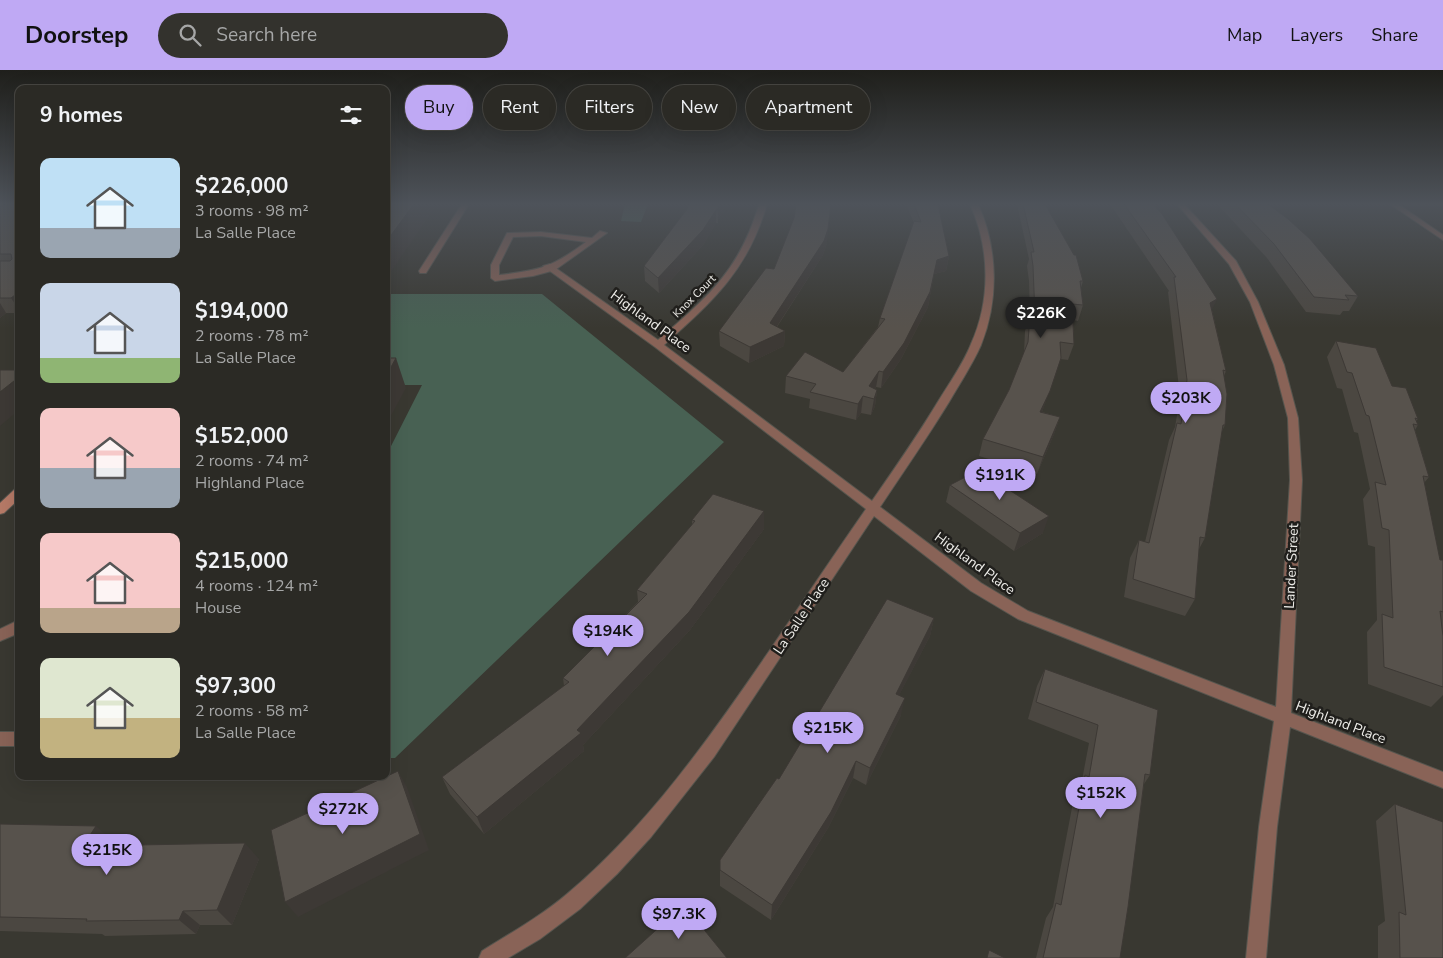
<!DOCTYPE html>
<html lang="en">
<head>
<meta charset="utf-8">
<style>
  body { margin:0; font-family:"Nunito Sans",sans-serif; background:#33322d; color:#f1f3f6; height:100vh; display:flex; flex-direction:column; font-size:19px; white-space:nowrap }
  * { box-sizing:border-box; margin:0 }
  p { font-size:16px; color:#a6a7a7 }
  .icon { flex:none; width:28px; height:28px; fill:none; stroke:currentColor; stroke-width:2; stroke-linecap:round; stroke-linejoin:round }
  .map { position:relative; flex:1; overflow:hidden }
  .side { position:absolute; left:15px; top:15px; width:375px; height:695px; display:flex; flex-direction:column; background:#2b2a25; border-radius:10px; box-shadow:0 5px 20px #0002,0 0 0 1px #474642 }
  .side>* { flex:none }
  .top-card { position:absolute; left:405px; top:15px; width:475px; height:45px; display:flex; gap:10px }
  .price { position:absolute; translate:-50% -42px; padding:0 11px; border-radius:18px; background:#bfa9f4; color:#111; font-size:16px; line-height:32px; filter:drop-shadow(0 1px 2px #0008) }
  .price::after { content:''; position:absolute; left:50%; top:30px; width:15px; height:11px; margin-left:-8px; background:inherit; clip-path:polygon(0 0,100% 0,50% 100%) }
  .price.current { background:#222; color:#fff }
  ul { padding:0; list-style:none }
  li { display:flex; align-items:center; gap:15px; height:125px; padding:0 25px }
  li span { display:grid; place-items:center; flex:none; width:140px; height:100px; border-radius:10px; color:#555 }
  li>.icon { margin-inline-start:auto }
  span .icon { width:60px; height:60px; fill:#fffc; stroke-width:1 }
  li b { font-size:21px }
  h2 { display:flex; justify-content:space-between; align-items:center; height:60px; padding:0 25px; font-size:21px }
  .chip { padding:0 18px; border-radius:22px; background:#2b2a25; box-shadow:0 5px 20px #0002,0 0 0 1px #474642; font-size:18px; line-height:45px }
  .chip.current { background:#bfa9f4; color:#111 }
  header { display:flex; align-items:center; gap:30px; box-sizing:border-box; height:70px; padding:0 25px; background:#bfa9f4; color:#111 }
  header strong { font-size:24px }
  nav { display:flex; gap:28px; margin-inline-start:auto; font-size:18px }
  .search { width:350px; height:45px; background:#33322d; display:flex; align-items:center; gap:12px; box-sizing:border-box; padding:0 18px; border-radius:28px; color:#a6a7a7; font-size:19px }
  .map>svg:first-child { display:block }
</style>
</head>
<body>
<header>
<strong>Doorstep</strong>
<div class="search"><svg class="icon" aria-label="search" viewBox="0 0 24 24"><circle cx="10" cy="10" r="6"/><path d="M15 15l6 6"/></svg>Search here</div>
<nav><a>Map</a><a>Layers</a><a>Share</a></nav>
</header>
<div class="map">
<svg width="1443" height="888" viewBox="0 0 1443 888">
  <rect width="100%" height="100%" fill="#393831"/>
  <g fill="#486153">
    <polygon points="625,134 648,134 641,152 621,151"/>
    <polygon points="386,224 542,224 724,372 395,688 386,688 386,386 422,315 386,315"/>
  </g>
  <g fill="none" stroke-linecap="round" stroke-linejoin="round">
    <defs>
      <g id="lane">
        <polygon points="462,134 469,134 426,203 420,203 419,201"/>
        <path d="M600,161L607,163L555,200L533,206L495,211L491,208V195L507,163L541,162L592,168ZM541,166L586,172C552,197 542,200 499,205V195L513,167Z"/>
        <polygon points="19,550 19,563 0,571 0,559"/>
        <rect x="0" y="662" width="19" height="14"/>
      </g>
      <g id="street">
        <path d="M759,134H767C748,200 713,231 664,275L872,431C895,398 918,365 939,330C950,312 963,294 971,274C991,230 990,178 970,134H978C998,178 999,230 981,275C972,295 960,313 949,332C927,368 903,402 880,437L981,513L1028,541L1276,637L1290,410L1288,348L1274,295L1250,232L1229,194L1177,134H1184L1236,191L1258,232L1284,295L1298,348L1302,410L1291,643L1443,702V718L1290,657L1277,757L1266,888H1246L1259,757L1274,651L1018,549L971,521L874,446L714,687L651,767L617,804L580,839L540,869L508,888H479L482,881C511,863 541,846 567,824C649,755 711,666 772,577C803,531 834,485 866,439L655,277L543,196L550,194L658,270C708,227 740,200 759,134Z"/>
        <polygon points="1390,134 1398,134 1443,165 1443,170"/>
      </g>
      <polygon id="secondary" points="19,418 19,429 4,443 0,444 0,433 15,419"/>
    </defs>
    <use href="#lane" stroke="#56554e" stroke-width="2"/>
    <use href="#street" stroke="#56554e" stroke-width="2"/>
    <use href="#secondary" stroke="#56554e" stroke-width="2"/>
    <use href="#lane" fill="#896357" fill-rule="evenodd"/>
    <use href="#street" fill="#896357" fill-rule="evenodd"/>
    <use href="#secondary" fill="#b67a67" fill-rule="evenodd"/>
  </g>
  <g fill="#4b4741">
    <polygon points="0,134 19,134 19,243 6,243 0,248"/>
    <polygon points="688,134 729,134 718,149 718,153 716,153 703,175 659,223 645,211 644,196 687,139"/>
    <polygon points="906,134 938,134 949,186 946,201 934,204 928,237 901,289 881,318 876,317 875,319 877,320 875,336 871,345 861,343 856,350 809,338 810,329 785,323 786,306 843,302 878,257 880,248 914,153"/>
    <polygon points="1017,134 1045,134 1083,211 1081,218 1083,235 1078,251 1073,250 1074,274 1068,290 1060,289 1042,342 1060,347 1054,364 1037,404 979,386 983,369 1009,320 1024,283 1025,261 1030,246 1029,211 1027,196 1029,189"/>
    <polygon points="1110,134 1153,134 1212,240 1226,301 1224,306 1225,355 1221,363 1205,468 1199,479 1195,529 1185,546 1124,527 1130,488 1139,470 1145,472 1169,370 1175,357 1180,327 1168,222 1169,221"/>
    <polygon points="1217,134 1268,134 1358,226 1349,241 1343,241 1340,245 1306,242 1267,188"/>
    <polygon points="1324,134 1389,134 1389,135"/>
    <polygon points="1401,134 1443,134 1443,136 1403,135"/>
    <polygon points="827,173 823,185 777,257 785,261 784,276 749,293 720,276 719,261"/>
    <polygon points="1336,271 1392,316 1418,349 1416,351 1418,355 1415,360 1429,407 1424,413 1440,490 1443,490 1443,625 1431,637 1368,614 1367,562 1377,550 1375,477 1368,475 1363,429 1370,419 1358,363 1354,362 1342,319 1337,318 1327,287"/>
    <polygon points="950,415 1043,463 1014,481 946,432"/>
    <polygon points="764,441 764,459 690,560 583,675 584,681 484,764 450,724 442,707 564,616 563,608 638,532 637,520 692,455 692,450"/>
    <polygon points="934,548 930,566 899,625 901,645 866,715 853,708 828,758 771,850 720,816 720,790 779,709"/>
    <polygon points="1045,599 1150,705 1144,714 1120,888 1036,888 1046,848 1053,837 1075,722 1082,710 1089,673 1028,649 1037,616"/>
    <polygon points="1395,734 1443,888 1378,888 1378,856 1385,851 1376,751"/>
    <polygon points="0,754 114,772 111,776 259,789 232,855 200,855 196,864 105,866 102,864 0,861"/>
  </g>
  <g fill="#3d3935">
    <polygon points="414,134 436,134 436,136 386,209 386,172"/>
    <polygon points="720,134 729,134 718,149 718,153 718,136"/>
    <polygon points="831,134 827,173 823,185 770,267 785,261 784,276 749,293 750,277 770,253"/>
    <polygon points="716,140 716,153 703,175 659,223 658,208"/>
    <polygon points="949,186 946,201 934,204 928,237 901,289 881,318 883,302 937,190"/>
    <polygon points="19,222 19,240 11,228"/>
    <polygon points="1217,229 1210,244 1210,233"/>
    <polygon points="0,233 6,243 0,248"/>
    <polygon points="396,288 406,318 386,355 386,306"/>
    <polygon points="879,301 876,317 870,328 869,316"/>
    <polygon points="19,307 19,340 0,356 0,322"/>
    <polygon points="877,320 875,336 871,345 874,329"/>
    <polygon points="1050,321 1044,337 1035,359 1040,342"/>
    <polygon points="863,326 861,343 856,350 858,334"/>
    <polygon points="1060,347 1054,364 1037,404 1043,387"/>
    <polygon points="764,441 764,459 690,560 583,675 584,681 484,764 477,747 577,660"/>
    <polygon points="1049,446 1043,463 1014,481 1020,463"/>
    <polygon points="934,548 930,566 891,641 896,624"/>
    <polygon points="905,628 901,645 866,715 870,698"/>
    <polygon points="856,691 853,708 828,758 771,850 772,835"/>
    <polygon points="398,701 407,717 429,780 298,847 285,832"/>
    <polygon points="96,756 114,772 101,792 83,776"/>
    <polygon points="245,773 259,789 232,855 217,840"/>
    <polygon points="183,841 200,855 196,864 179,850"/>
  </g>
  <g fill="#57524c" stroke="#3d3935">
    <polygon points="6,134 19,134 19,222 11,228 0,228 0,191 10,191 12,189 11,184 0,184 0,137"/>
    <polygon points="386,134 414,134 386,172"/>
    <polygon points="688,134 720,134 718,136 718,140 716,140 703,160 658,208 644,196 687,139"/>
    <polygon points="796,134 831,134 828,159 824,171 770,253 785,261 750,277 719,261 766,198 774,199 794,148"/>
    <polygon points="914,134 938,134 949,186 937,190 930,222 904,273 883,302 879,301 869,316 877,320 874,329 863,326 858,334 810,322 816,314 786,306 805,282 843,302 885,249 880,248 914,151 921,152"/>
    <polygon points="1023,134 1045,134 1074,185 1076,185 1083,211 1080,211 1083,235 1072,234 1074,274 1060,272 1061,288 1050,321 1040,342 1060,347 1043,387 983,369 1009,320 1028,272 1030,246 1035,246 1033,196 1031,182 1034,182"/>
    <polygon points="1124,134 1153,134 1162,144 1217,229 1210,233 1226,301 1223,300 1227,324 1225,355 1223,355 1205,468 1200,467 1195,529 1133,509 1139,470 1149,473 1177,353 1181,354 1187,310 1174,207 1176,207"/>
    <polygon points="1235,134 1268,134 1288,149 1310,169 1358,226 1345,225 1349,230 1314,227 1274,174"/>
    <polygon points="1336,271 1376,278 1392,316 1406,318 1418,349 1415,348 1418,355 1413,354 1429,407 1423,406 1440,490 1443,490 1443,542 1440,541 1443,566 1443,617 1384,597 1382,544 1393,548 1389,460 1382,458 1375,412 1386,415 1369,346 1366,345 1352,303 1347,302"/>
    <polygon points="386,288 396,288 386,306"/>
    <polygon points="0,300 19,300 19,307 0,322"/>
    <polygon points="979,400 1049,446 1020,463 950,415"/>
    <polygon points="713,424 764,441 689,542 577,660 581,663 477,747 442,707 569,612 563,608 647,524 637,520 695,451 692,450"/>
    <polygon points="887,529 934,548 896,624 905,628 870,698 856,691 831,742 772,835 720,800 720,790 777,708 779,709"/>
    <polygon points="1045,599 1158,640 1150,705 1145,704 1128,837 1120,888 1043,888 1056,833 1061,835 1085,705 1089,707 1098,655 1036,632"/>
    <polygon points="398,701 420,764 285,832 271,760"/>
    <polygon points="1395,734 1443,752 1443,888 1400,888 1399,842 1406,845"/>
    <polygon points="0,754 96,756 83,776 245,773 217,840 183,841 179,850 86,851 87,849 0,847"/>
    <polygon points="684,835 727,888 625,888"/>
    <polygon points="989,880 1005,888 987,888"/>
  </g>
  <linearGradient id="sky" x2="0" y2="1"><stop stop-color="#1f1f1b"/><stop offset="0.52" stop-color="#4e535a"/><stop offset="1" stop-color="#4e535a" stop-opacity="0"/></linearGradient>
  <rect width="1443" height="258" fill="url(#sky)"/>
  <g text-anchor="middle" stroke-width="5" stroke-linejoin="round" paint-order="stroke">
    <g font-size="11" fill="#eeede9" stroke="#201f1c">
      <text transform="translate(694 226) rotate(-45)" y="4">Knox Court</text>
    </g>
    <g font-size="14" fill="#eeede9" stroke="#201f1c">
      <text transform="translate(651 251) rotate(36)" y="5">Highland Place</text>
      <text transform="translate(975 493) rotate(36)" y="5">Highland Place</text>
      <text transform="translate(1291 496) rotate(-87)" y="5">Lander Street</text>
      <text transform="translate(801 546) rotate(-56)" y="5">La Salle Place</text>
      <text transform="translate(1341 652) rotate(21)" y="5">Highland Place</text>
    </g>
  </g>
</svg>
<b class="price current" style="left:1041px;top:269px">$226K</b>
<b class="price" style="left:1186px;top:354px">$203K</b>
<b class="price" style="left:1000px;top:431px">$191K</b>
<b class="price" style="left:608px;top:587px">$194K</b>
<b class="price" style="left:828px;top:684px">$215K</b>
<b class="price" style="left:1101px;top:749px">$152K</b>
<b class="price" style="left:343px;top:765px">$272K</b>
<b class="price" style="left:107px;top:806px">$215K</b>
<b class="price" style="left:679px;top:870px">$97.3K</b>
<div class="top-card">
<a class="chip current">Buy</a>
<a class="chip">Rent</a>
<a class="chip">Filters</a>
<a class="chip">New</a>
<a class="chip">Apartment</a>
</div>
<section class="side">
<h2>9 homes<svg class="icon" aria-label="filters" viewBox="0 0 24 24"><path d="M4 7h16M4 17h16"/><circle cx="9" cy="7" r="2"/><circle cx="15" cy="17" r="2"/></svg></h2>
<ul>
<li><span style="background:linear-gradient(#bfe0f5 70%,#9aa5b1 0)"><svg class="icon" aria-label="home" viewBox="0 0 24 24"><path d="M3 11l9-7 9 7M6 9v11h12V9"/></svg></span><div><b>$226,000</b><p>3 rooms · 98 m²</p><p>La Salle Place</p></div></li>
<li><span style="background:linear-gradient(#c9d6e8 75%,#8fb573 0)"><svg class="icon" aria-label="home" viewBox="0 0 24 24"><path d="M3 11l9-7 9 7M6 9v11h12V9"/></svg></span><div><b>$194,000</b><p>2 rooms · 78 m²</p><p>La Salle Place</p></div></li>
<li><span style="background:linear-gradient(#f6c9c9 60%,#9aa5b1 0)"><svg class="icon" aria-label="home" viewBox="0 0 24 24"><path d="M3 11l9-7 9 7M6 9v11h12V9"/></svg></span><div><b>$152,000</b><p>2 rooms · 74 m²</p><p>Highland Place</p></div></li>
<li><span style="background:linear-gradient(#f6c9c9 75%,#b9a48a 0)"><svg class="icon" aria-label="home" viewBox="0 0 24 24"><path d="M3 11l9-7 9 7M6 9v11h12V9"/></svg></span><div><b>$215,000</b><p>4 rooms · 124 m²</p><p>House</p></div></li>
<li><span style="background:linear-gradient(#dfe7d0 60%,#c2b280 0)"><svg class="icon" aria-label="home" viewBox="0 0 24 24"><path d="M3 11l9-7 9 7M6 9v11h12V9"/></svg></span><div><b>$97,300</b><p>2 rooms · 58 m²</p><p>La Salle Place</p></div></li>
</ul>
</section>
</div>
</body>
</html>
